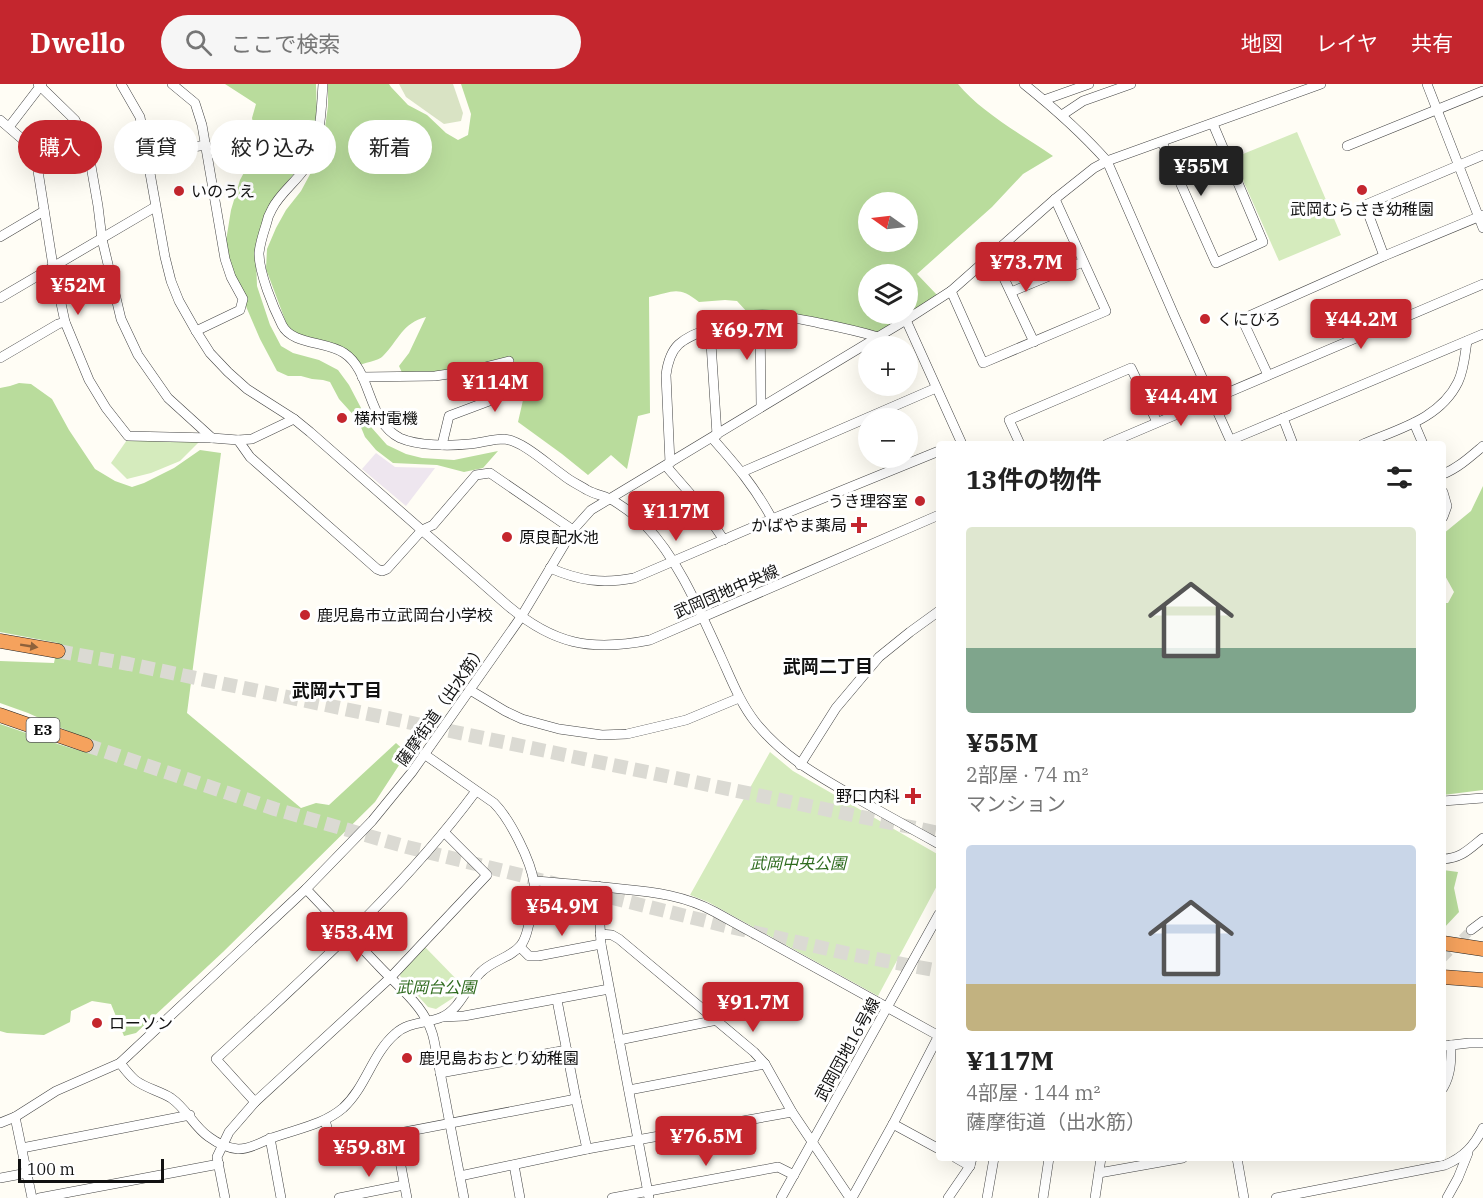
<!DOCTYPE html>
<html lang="ja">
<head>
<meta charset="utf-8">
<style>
  body { margin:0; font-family:"IBM Plex Serif","Noto Sans JP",serif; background:#f6f6f6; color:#222; height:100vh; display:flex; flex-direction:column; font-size:22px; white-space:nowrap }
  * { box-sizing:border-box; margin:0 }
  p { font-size:20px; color:#767676 }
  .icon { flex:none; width:33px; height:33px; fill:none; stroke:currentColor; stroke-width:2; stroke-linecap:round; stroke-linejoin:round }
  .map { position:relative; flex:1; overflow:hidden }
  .details { position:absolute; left:936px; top:357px; width:510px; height:720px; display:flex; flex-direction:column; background:#fff; border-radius:6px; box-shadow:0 6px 24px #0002 }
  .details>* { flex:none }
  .hud { position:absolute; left:18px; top:36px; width:570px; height:54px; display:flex; gap:12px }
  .needle { width:39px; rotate:284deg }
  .controls { position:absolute; left:858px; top:108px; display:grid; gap:12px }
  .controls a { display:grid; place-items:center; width:60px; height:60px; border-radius:50%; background:#fff; box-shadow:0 6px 24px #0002; font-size:30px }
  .scale { position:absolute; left:18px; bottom:15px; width:146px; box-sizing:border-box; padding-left:6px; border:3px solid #111; border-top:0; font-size:16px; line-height:21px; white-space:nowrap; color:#111; -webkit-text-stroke:4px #fff; paint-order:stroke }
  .price { position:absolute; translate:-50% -51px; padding:0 14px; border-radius:6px; background:#c4262e; color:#fff; font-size:20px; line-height:39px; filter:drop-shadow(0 2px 3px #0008) }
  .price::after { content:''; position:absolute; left:50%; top:36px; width:18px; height:14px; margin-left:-9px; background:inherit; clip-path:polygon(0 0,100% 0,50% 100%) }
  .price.on { background:#222; color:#fff }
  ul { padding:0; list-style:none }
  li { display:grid; align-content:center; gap:12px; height:318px; padding:0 30px }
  li span { display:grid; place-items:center; height:186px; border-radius:6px; color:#555 }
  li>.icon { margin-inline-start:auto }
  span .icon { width:108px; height:108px; fill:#fffc; stroke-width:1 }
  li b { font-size:26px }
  h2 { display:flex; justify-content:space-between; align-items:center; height:72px; padding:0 30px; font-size:26px }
  .chip { padding:0 21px; border-radius:27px; background:#fff; box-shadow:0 6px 24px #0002; font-size:21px; line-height:54px }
  .chip.on { background:#c4262e; color:#fff }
  header { display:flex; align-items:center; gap:36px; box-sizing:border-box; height:84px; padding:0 30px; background:#c4262e; color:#fff }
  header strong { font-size:28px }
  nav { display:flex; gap:33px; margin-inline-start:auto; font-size:21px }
  .search { width:420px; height:54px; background:#f6f6f6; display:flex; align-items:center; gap:15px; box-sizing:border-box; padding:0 21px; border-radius:33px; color:#767676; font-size:22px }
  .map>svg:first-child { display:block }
</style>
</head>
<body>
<header>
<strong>Dwello</strong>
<div class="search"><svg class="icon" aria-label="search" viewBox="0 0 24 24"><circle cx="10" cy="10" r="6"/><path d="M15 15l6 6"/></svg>ここで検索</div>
<nav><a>地図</a><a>レイヤ</a><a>共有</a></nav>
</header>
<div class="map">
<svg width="1483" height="1114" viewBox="0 0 1483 1114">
  <rect width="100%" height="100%" fill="#fffdf5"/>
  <polygon fill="#eee6ef" points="376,369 395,383 435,384 406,422 362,385"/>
  <g fill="#d5ebbd">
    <polygon points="1297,48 1341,151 1279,177 1233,74"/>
    <polygon points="127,356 199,358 180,377 151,389 127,395 111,379"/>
    <polygon points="770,668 793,687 939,771 939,798 878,912 708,818 690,811"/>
    <polygon points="425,863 462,901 453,914 436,925 428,923 400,892 401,888"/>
  </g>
  <g fill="#b9dc9c" fill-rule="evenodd">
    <polygon points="225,0 316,0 317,32 314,52 309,65 298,85 276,111 256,175 257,202 270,241 281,262 293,269 319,276 338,286 349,301 371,343 387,361 406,370 422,374 454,376 498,367 483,384 464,388 437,381 393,379 376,366 365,353 358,336 339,315 330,298 323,296 312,295 301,292 288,292 277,287 260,255 230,185 225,163 231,126 240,96 255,68 256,53 252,34 256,20"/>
    <path d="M328,0H389L391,3L408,21L427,31L446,49L458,56L468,51L471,30L461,0H958C981,28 1022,51 1053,72L1023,90L992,123L917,190L937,211L877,250L748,229L737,217L725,216L699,218C678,201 673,208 649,213L650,329L638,332L627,385L611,371L588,391L562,370L518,338L526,303L510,275L475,284H454L435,289L404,293L399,282L409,269L426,233C402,239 399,256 383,272C379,277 363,279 356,282L349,273L299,258L287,241L266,185L267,165L276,144L286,126L301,107L315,81L323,58L328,22ZM868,118H908V158H868ZM868,190H908V230H868Z"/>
    <polygon points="19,299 31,300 52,315 69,346 95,385 115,397 132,403 144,399 174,384 200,366 221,369 187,629 301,724 316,719 329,721 396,659 407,669 375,718 223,868 136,949 124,952 111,920 92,917 71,927 70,938 44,951 7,949 0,947 0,640 58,660 84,668 88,656 28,629 0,619 0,577 54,579 58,559 0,548 0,304 10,302"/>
    <polygon points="1483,402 1483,706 1443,711 1443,519 1448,519 1454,508 1443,488 1443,450 1471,427"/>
    <polygon points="1443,786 1458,788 1454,804 1459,828 1443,845"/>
  </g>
  <polygon fill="#d9e3c4" points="399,0 453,0 463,29 461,37 444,40 406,13"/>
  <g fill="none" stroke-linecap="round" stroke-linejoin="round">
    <polyline stroke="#dbdad3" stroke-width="9" stroke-dasharray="9 4.5" stroke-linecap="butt" points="1443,874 1471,846"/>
    <g stroke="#dbdad3" stroke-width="14" stroke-dasharray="14 7" stroke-linecap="butt">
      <polyline points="58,567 129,580 939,749"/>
      <polyline points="86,661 275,725 407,763 726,842 850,870 939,887"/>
    </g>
    <defs>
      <g id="minor">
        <polyline points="38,0 75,36 87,59 98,122 102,155 121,235 138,271 168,314 212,354"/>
        <path d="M121,0L140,33L165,173L171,197L179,217L196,247L210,269L228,288L247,305L294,335L310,348L507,521C553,560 590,568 650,556L939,431"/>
        <polyline points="172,0 195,19 202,41 225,175 231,193 243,215 240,226 196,247"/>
        <path d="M323,0C321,28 321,60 305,84C296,98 280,109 272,125C269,130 267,136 266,141C263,150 260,160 259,169C259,189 273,223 282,241C292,261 326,257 344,269C372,287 367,338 400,354C418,362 450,362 469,360C481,359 492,355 504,355C523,357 547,380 563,391C570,397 579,401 587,406C596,411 606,412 614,417C625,424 637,432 646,442C679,476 701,530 721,573C731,595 740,619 756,639C784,673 815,690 853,712C881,728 910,744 939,760"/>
        <path d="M1024,0C1054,24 1082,49 1107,77L1174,231L1232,360"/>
        <polyline points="1427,0 1483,144"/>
        <polyline points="1044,16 1089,0"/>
        <polyline points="1062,31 1083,17 1131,0"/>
        <polyline points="0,36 28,60 35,68 53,182 65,238 89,296 106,324 128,352 212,354 238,356 252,355 294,335"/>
        <polyline points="9,43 42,0"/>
        <polyline points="1162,58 1216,179 1263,158 1213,40"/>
        <polyline points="1347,62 1483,7"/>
        <polyline points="147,70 206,61"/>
        <polyline points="0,153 44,127"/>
        <polyline points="993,171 1034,258"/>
        <polyline points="1384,172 1365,121 1483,71"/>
        <polyline points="951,207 983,279 1106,227 1055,115"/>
        <polyline points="1011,208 1083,178"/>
        <polyline points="0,214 155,123"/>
        <polyline points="760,231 761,323"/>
        <polyline points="906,236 962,360"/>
        <polyline points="710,244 717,351"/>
        <polyline points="0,274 58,240 65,238"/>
        <polyline points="1268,291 1242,235 1384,172 1483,131"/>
        <polyline points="362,293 435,292 469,287 509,277"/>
        <polyline points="1283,334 1293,360"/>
        <polyline points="1414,339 1423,360"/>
        <path d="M712,354C736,381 755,403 772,435"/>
        <polyline points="238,356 250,373 377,485 382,487 387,485 422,446 433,441 476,391 490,389 573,446"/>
        <polyline points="1231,356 1483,250"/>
        <polyline points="1020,360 1009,336 1131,284 1157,338"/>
        <polyline points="1107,360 1483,200"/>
        <path d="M1363,360C1398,345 1440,335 1458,298C1464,286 1465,270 1467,257"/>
        <polyline points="442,361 449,332 489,317 469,287"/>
        <path d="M670,379L666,291C670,259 683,255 710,244C722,239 733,234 745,232C771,228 794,234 819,239C839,243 858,247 878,253"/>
        <polyline points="666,382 700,421 724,456"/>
        <polyline points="742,388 936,304"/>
        <path d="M1443,390C1458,384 1470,373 1483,362"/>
        <polyline points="1443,408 1447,422 1443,433"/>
        <path d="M550,484C580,497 602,500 634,494L772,435L939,367"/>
        <polyline points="470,606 505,627 522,635 559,645 602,651 627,650 686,636 739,614"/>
        <polyline points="800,681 836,624 879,573 910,548 939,527"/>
        <polyline points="1443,717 1483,714"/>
        <path d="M1443,775C1462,774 1469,765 1483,754"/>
        <path d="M534,797C563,799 593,802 622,805C655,808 686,812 715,828L939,952"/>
        <polyline points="598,802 601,860 649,1114"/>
        <path d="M306,805C330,830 353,855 377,880C399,904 427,923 434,956L464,1114"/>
        <polyline points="1471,846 1483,837"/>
        <polyline points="600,850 612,851 619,855 754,968 765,980 792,1028 850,1114"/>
        <polyline points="520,863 529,872 538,872 601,860"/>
        <polyline points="557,916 576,1015 587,1065"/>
        <polyline points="443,933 464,932 609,905"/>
        <polyline points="619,956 717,936"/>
        <polyline points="1443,962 1469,959 1483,959"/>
        <path d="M120,979C124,984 129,991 135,996C145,1004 160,1007 171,1014C187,1025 194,1043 209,1053C217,1059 228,1064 238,1065C251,1065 261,1058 272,1054C296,1045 323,1041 343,1024C366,1003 372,970 395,950C409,937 426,940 442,933C460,925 467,902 480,889C492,876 511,874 521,861C526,855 527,847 529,840C533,827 536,812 534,799C531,777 510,735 494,719L424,670"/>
        <polyline points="440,989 567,966"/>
        <path d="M1443,1004C1451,990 1451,977 1451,961"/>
        <polyline points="629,1006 765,980"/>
        <path d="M255,1018L216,975C308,890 402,807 476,707"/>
        <polyline points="15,1033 32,1114"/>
        <polyline points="325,1036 332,1062 576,1015"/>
        <polyline points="0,1039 15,1033 56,1007 120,979 306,805 372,737 412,688 521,533 573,446 591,426 906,236 951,207 1055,115 1094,84 1107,77 1321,0"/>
        <polyline points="893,1040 939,1065"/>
        <polyline points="395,1051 407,1114"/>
        <polyline points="270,1054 281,1114"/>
        <polyline points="22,1064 190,1031"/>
        <polyline points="956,1074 970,1082"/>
        <polyline points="1237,1074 1244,1114"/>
        <polyline points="514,1081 520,1114"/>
        <polyline points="1099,1089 1183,1074"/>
        <polyline points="460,1092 587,1065 792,1028"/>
        <polyline points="0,1094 27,1089"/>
        <polyline points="39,1114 219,1080"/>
        <polyline points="225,1114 217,1073 229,1048 255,1018 390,894 487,791 445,749"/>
        <polyline points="339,1114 404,1101"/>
        <polyline points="612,1114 778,1083 794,1091"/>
        <polyline points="781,1114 939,830"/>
        <polyline points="852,1114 893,1040 939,951"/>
        <polyline points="948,1114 970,1082 972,1074"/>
        <polyline points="987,1114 994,1074"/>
        <polyline points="1043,1114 1049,1074"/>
        <polyline points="1095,1114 1101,1074"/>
        <path d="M1276,1114L1445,1081C1464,1073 1474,1062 1483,1044"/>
        <polyline points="1447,1114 1458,1094 1468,1069"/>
      </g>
      <g id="highway">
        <polyline points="0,557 58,567"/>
        <polyline points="0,631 86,661"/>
        <polyline points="1443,859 1483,865"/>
        <polyline points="1443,893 1483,896"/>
      </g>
    </defs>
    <use href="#minor" stroke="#444" stroke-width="10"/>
    <use href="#highway" stroke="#222" stroke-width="15"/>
    <use href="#minor" stroke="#fff" stroke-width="9"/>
    <use href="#highway" stroke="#f5a25d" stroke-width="14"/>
  </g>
  <defs><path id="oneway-solid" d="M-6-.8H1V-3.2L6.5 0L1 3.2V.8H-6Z" transform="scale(1.5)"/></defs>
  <use fill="#8e613b" href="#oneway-solid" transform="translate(29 562) rotate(9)"/>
  <g fill="#c4262e" stroke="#fff" stroke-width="2">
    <circle cx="1362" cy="106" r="6"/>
    <circle cx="179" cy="107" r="6"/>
    <circle cx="1205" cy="235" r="6"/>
    <circle cx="342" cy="334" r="6"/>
    <circle cx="920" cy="417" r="6"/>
    <path d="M856 432h6v6h6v6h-6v6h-6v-6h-6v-6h6z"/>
    <circle cx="507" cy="453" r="6"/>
    <circle cx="305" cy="531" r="6"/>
    <path d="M910 703h6v6h6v6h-6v6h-6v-6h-6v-6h6z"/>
    <circle cx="97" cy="939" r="6"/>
    <circle cx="407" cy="974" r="6"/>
  </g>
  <g text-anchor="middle" stroke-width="6" stroke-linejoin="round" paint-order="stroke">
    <rect fill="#fff" stroke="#585858" stroke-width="1.5" x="26.5" y="634" width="33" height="24" rx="4.5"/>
    <g font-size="15" font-weight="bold" fill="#111">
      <text x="43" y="651">E3</text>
    </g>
    <g font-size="16" fill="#111" stroke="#fff" text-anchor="start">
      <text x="191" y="113">いのうえ</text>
      <text x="1362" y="131" text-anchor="middle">武岡むらさき幼稚園</text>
      <text x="1217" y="241">くにひろ</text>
      <text x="354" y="340">横村電機</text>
      <text x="908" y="423" text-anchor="end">うき理容室</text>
      <text x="847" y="447" text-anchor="end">かばやま薬局</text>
      <text x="519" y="459">原良配水池</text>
      <text x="317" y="537">鹿児島市立武岡台小学校</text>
      <text x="900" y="718" text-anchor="end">野口内科</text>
      <text x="109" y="945">ローソン</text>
      <text x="419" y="980">鹿児島おおとり幼稚園</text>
    </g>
    <g font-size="16" fill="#111" stroke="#fff">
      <text transform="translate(726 507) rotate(-23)" y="6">武岡団地中央線</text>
      <text transform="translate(441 621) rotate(-55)" y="6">薩摩街道（出水筋）</text>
      <text transform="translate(847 965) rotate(-61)" y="6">武岡団地16号線</text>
    </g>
    <g font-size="16" font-style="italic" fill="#2f6b1f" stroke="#fff">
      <text x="798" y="785">武岡中央公園</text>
      <text x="436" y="909">武岡台公園</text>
    </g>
    <g font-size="18" font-weight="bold" fill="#111" stroke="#fff">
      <text x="828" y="589">武岡二丁目</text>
      <text x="337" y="613">武岡六丁目</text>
    </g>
  </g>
</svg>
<div class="controls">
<a><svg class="needle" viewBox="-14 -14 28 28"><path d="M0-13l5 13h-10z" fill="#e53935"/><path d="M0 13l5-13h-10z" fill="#767676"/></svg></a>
<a><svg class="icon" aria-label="layers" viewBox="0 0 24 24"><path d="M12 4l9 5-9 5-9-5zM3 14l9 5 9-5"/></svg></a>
<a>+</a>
<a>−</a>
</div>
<div class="scale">100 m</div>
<b class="price on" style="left:1201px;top:113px">¥55M</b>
<b class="price" style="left:1026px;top:209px">¥73.7M</b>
<b class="price" style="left:78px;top:232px">¥52M</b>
<b class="price" style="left:1361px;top:266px">¥44.2M</b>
<b class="price" style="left:747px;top:277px">¥69.7M</b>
<b class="price" style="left:495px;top:329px">¥114M</b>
<b class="price" style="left:1181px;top:343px">¥44.4M</b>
<b class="price" style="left:676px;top:458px">¥117M</b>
<b class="price" style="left:562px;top:853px">¥54.9M</b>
<b class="price" style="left:357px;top:879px">¥53.4M</b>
<b class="price" style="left:753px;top:949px">¥91.7M</b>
<b class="price" style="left:706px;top:1083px">¥76.5M</b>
<b class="price" style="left:369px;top:1094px">¥59.8M</b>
<div class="hud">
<a class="chip on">購入</a>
<a class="chip">賃貸</a>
<a class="chip">絞り込み</a>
<a class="chip">新着</a>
</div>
<section class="details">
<h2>13件の物件<svg class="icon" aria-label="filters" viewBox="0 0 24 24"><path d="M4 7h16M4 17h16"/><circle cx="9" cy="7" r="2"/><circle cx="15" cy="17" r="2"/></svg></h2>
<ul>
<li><span style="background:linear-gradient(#dfe7d0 65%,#7fa58c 0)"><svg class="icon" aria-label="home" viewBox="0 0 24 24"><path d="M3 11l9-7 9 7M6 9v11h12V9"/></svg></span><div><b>¥55M</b><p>2部屋 · 74 m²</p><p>マンション</p></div></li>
<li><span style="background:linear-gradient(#c9d6e8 75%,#c2b280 0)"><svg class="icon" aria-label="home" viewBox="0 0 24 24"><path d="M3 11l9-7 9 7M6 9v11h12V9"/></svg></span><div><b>¥117M</b><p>4部屋 · 144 m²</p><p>薩摩街道（出水筋）</p></div></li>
</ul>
</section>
</div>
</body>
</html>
